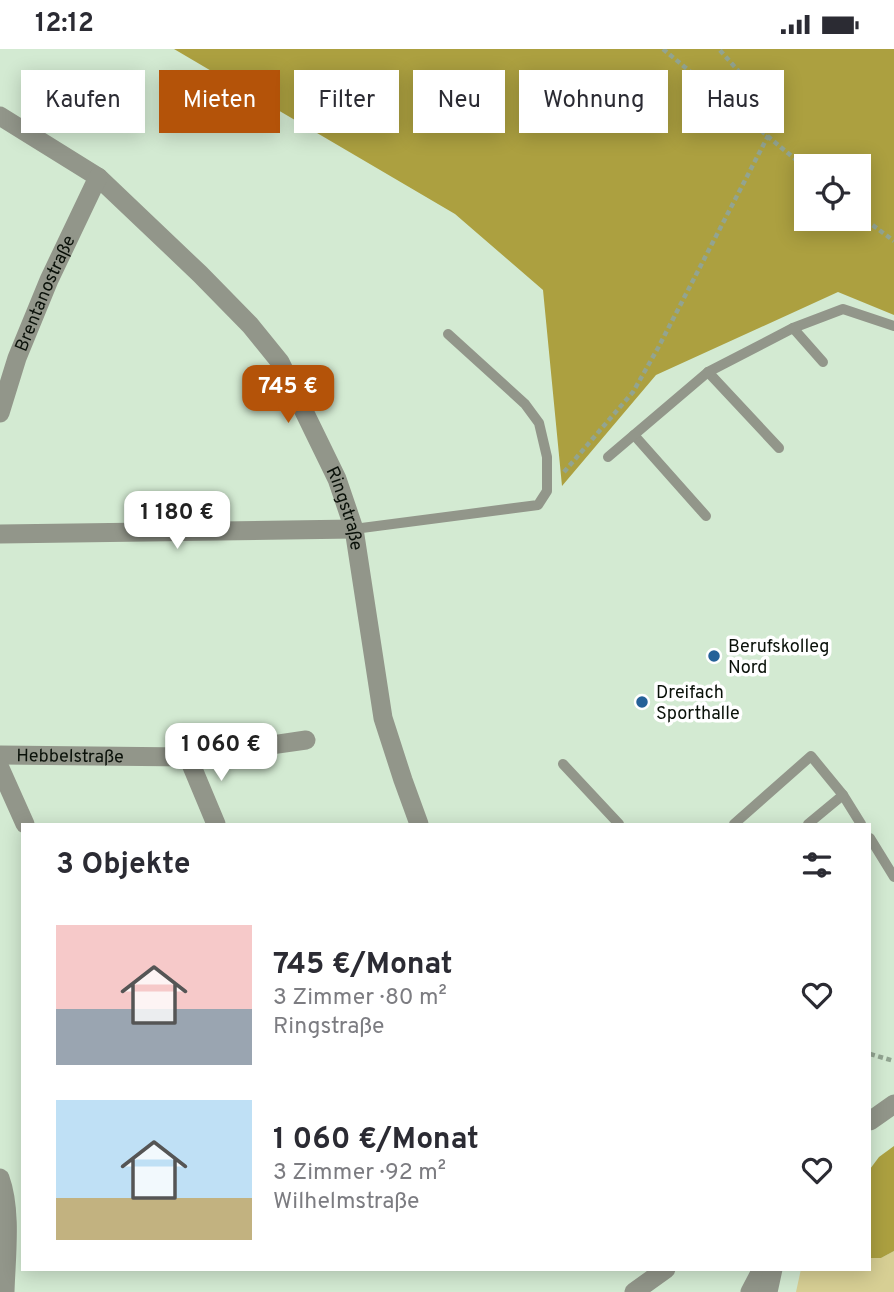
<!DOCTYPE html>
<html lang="de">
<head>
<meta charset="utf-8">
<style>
  body { margin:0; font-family:Overpass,sans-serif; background:#f2f2f3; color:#2b2b33; height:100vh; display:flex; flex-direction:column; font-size:26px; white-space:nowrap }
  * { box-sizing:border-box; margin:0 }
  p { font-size:23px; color:#7c7c81 }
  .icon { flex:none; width:38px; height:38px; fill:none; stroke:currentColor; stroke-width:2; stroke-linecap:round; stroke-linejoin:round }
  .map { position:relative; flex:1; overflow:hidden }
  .panel { position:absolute; left:21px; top:774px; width:850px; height:448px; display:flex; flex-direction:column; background:#fff; border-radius:0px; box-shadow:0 4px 18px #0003 }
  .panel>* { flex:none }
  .top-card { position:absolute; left:21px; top:21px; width:852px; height:63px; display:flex; gap:14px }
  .controls { position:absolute; left:794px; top:105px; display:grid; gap:14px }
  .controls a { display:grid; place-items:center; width:77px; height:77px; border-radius:0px; background:#fff; box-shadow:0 4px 18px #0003; font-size:35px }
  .price { position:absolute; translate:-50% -60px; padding:0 16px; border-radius:14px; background:#fff; color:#222; font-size:23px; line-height:46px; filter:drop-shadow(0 2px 4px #0008) }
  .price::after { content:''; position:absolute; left:50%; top:42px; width:21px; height:16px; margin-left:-10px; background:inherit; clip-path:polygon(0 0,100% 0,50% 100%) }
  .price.on { background:#b45309; color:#fff }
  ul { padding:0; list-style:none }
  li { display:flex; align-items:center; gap:21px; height:175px; padding:0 35px }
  li span { display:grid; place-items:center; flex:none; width:196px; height:140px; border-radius:0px; color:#555 }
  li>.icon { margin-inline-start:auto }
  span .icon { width:84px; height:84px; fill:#fffc; stroke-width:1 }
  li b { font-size:30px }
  h2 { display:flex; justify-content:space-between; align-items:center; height:84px; padding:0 35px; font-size:30px }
  .pill { padding:0 24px; border-radius:0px; background:#fff; box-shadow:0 4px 18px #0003; font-size:24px; line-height:63px }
  .pill.on { background:#b45309; color:#fff }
  .status { display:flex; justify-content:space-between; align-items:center; height:49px; padding:0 35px; background:#fff; direction:ltr }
  .status svg { height:19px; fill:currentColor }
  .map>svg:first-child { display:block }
</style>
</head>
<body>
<div class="status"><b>12:12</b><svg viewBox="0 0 49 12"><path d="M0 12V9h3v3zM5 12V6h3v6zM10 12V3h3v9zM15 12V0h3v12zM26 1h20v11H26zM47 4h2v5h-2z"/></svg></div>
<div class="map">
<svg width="894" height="1243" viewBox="0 0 894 1243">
  <rect width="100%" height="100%" fill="#d3ead2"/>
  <polygon fill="#d7cf94" points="894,1202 894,1243 796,1243 801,1220 870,1220 870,1209 881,1209"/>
  <g fill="#aca040" fill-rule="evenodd">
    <path d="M174,0H894V266L838,243L656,326L562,437L543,241L455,165ZM807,117H859V170H807Z"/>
    <polygon points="894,1097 894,1202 881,1209 870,1209 870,1120 879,1108"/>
  </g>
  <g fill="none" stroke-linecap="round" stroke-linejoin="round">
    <g stroke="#92a491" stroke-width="4.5" stroke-dasharray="5 3.5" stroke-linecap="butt">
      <polyline points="663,0 807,120"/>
      <polyline points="859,166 894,192"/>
      <path d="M564,423L633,343L658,299L768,87C769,83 771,79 771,76C769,52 734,18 719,0"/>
      <polyline points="870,1005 894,1012"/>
    </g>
    <g stroke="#92968a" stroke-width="10">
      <polyline points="793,279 823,313"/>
      <polyline points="708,323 779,399"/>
      <polyline points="634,386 706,467"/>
      <polyline points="608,408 708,323 793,279 843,260 894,277"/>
      <polyline points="354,480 538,456 547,442 547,408 539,374 525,355 448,285"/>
      <polyline points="563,715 619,775"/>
      <polyline points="734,775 811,707 843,746 861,775"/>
      <polyline points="808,775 843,746"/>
      <polyline points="870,789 894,828"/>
    </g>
    <g stroke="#92968a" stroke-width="19">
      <path id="s1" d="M0,67L98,128L200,225L250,276L280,313L337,430L354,480L383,669L403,731L419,775"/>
      <path id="s2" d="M0,364L17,309L49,231L98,128"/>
      <polyline points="0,485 354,480"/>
      <path id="s3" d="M0,706L188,708L306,691"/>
      <polyline points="188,708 216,775"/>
      <polyline points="0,719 25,775"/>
      <polyline points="870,1072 894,1055"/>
      <path d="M0,1129C12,1162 6,1208 5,1243"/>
      <polyline points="634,1243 666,1220"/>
      <polyline points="750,1243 762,1220"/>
      <polyline points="768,1243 773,1220"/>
    </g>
  </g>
  <g fill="#256198" stroke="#fff" stroke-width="2.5">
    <circle cx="714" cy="607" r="7"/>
    <circle cx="642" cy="653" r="7"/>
  </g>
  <g text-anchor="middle" stroke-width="7" stroke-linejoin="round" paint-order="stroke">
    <g font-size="18" fill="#0a1109" stroke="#fff">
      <text dy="6" stroke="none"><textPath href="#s2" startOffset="128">Brentanostraße</textPath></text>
      <text dy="6" stroke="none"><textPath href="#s1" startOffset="536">Ringstraße</textPath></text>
      <text dy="6" stroke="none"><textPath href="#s3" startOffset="70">Hebbelstraße</textPath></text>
    </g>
    <g font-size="18" fill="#0a1109" stroke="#fff" text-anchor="start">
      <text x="728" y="603">Berufskolleg<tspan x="728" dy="21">Nord</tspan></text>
      <text x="656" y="649">Dreifach<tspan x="656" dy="21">Sporthalle</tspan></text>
    </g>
  </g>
</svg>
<div class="controls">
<a><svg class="icon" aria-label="locate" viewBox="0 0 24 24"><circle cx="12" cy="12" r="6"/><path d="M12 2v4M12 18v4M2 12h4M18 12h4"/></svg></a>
</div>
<b class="price on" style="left:288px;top:376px">745 €</b>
<b class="price" style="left:177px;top:502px">1 180 €</b>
<b class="price" style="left:221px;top:734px">1 060 €</b>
<div class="top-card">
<a class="pill">Kaufen</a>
<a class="pill on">Mieten</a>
<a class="pill">Filter</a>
<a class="pill">Neu</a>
<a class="pill">Wohnung</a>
<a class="pill">Haus</a>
</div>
<section class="panel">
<h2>3 Objekte<svg class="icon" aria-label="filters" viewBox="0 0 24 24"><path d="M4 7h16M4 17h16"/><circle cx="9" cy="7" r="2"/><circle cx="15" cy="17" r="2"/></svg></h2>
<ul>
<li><span style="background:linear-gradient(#f6c9c9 60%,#9aa5b1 0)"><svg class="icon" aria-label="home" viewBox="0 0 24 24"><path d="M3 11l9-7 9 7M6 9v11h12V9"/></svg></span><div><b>745 €/Monat</b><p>3 Zimmer · 80 m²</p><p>Ringstraße</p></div><svg class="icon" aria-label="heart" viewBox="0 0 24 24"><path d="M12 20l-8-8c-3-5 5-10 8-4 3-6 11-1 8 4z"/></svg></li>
<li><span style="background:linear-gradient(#bfe0f5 70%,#c2b280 0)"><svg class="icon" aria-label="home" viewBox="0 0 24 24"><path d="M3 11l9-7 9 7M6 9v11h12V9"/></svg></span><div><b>1 060 €/Monat</b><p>3 Zimmer · 92 m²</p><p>Wilhelmstraße</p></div><svg class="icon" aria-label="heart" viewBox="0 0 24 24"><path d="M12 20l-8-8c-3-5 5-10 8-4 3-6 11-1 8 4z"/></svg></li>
</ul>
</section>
</div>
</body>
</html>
